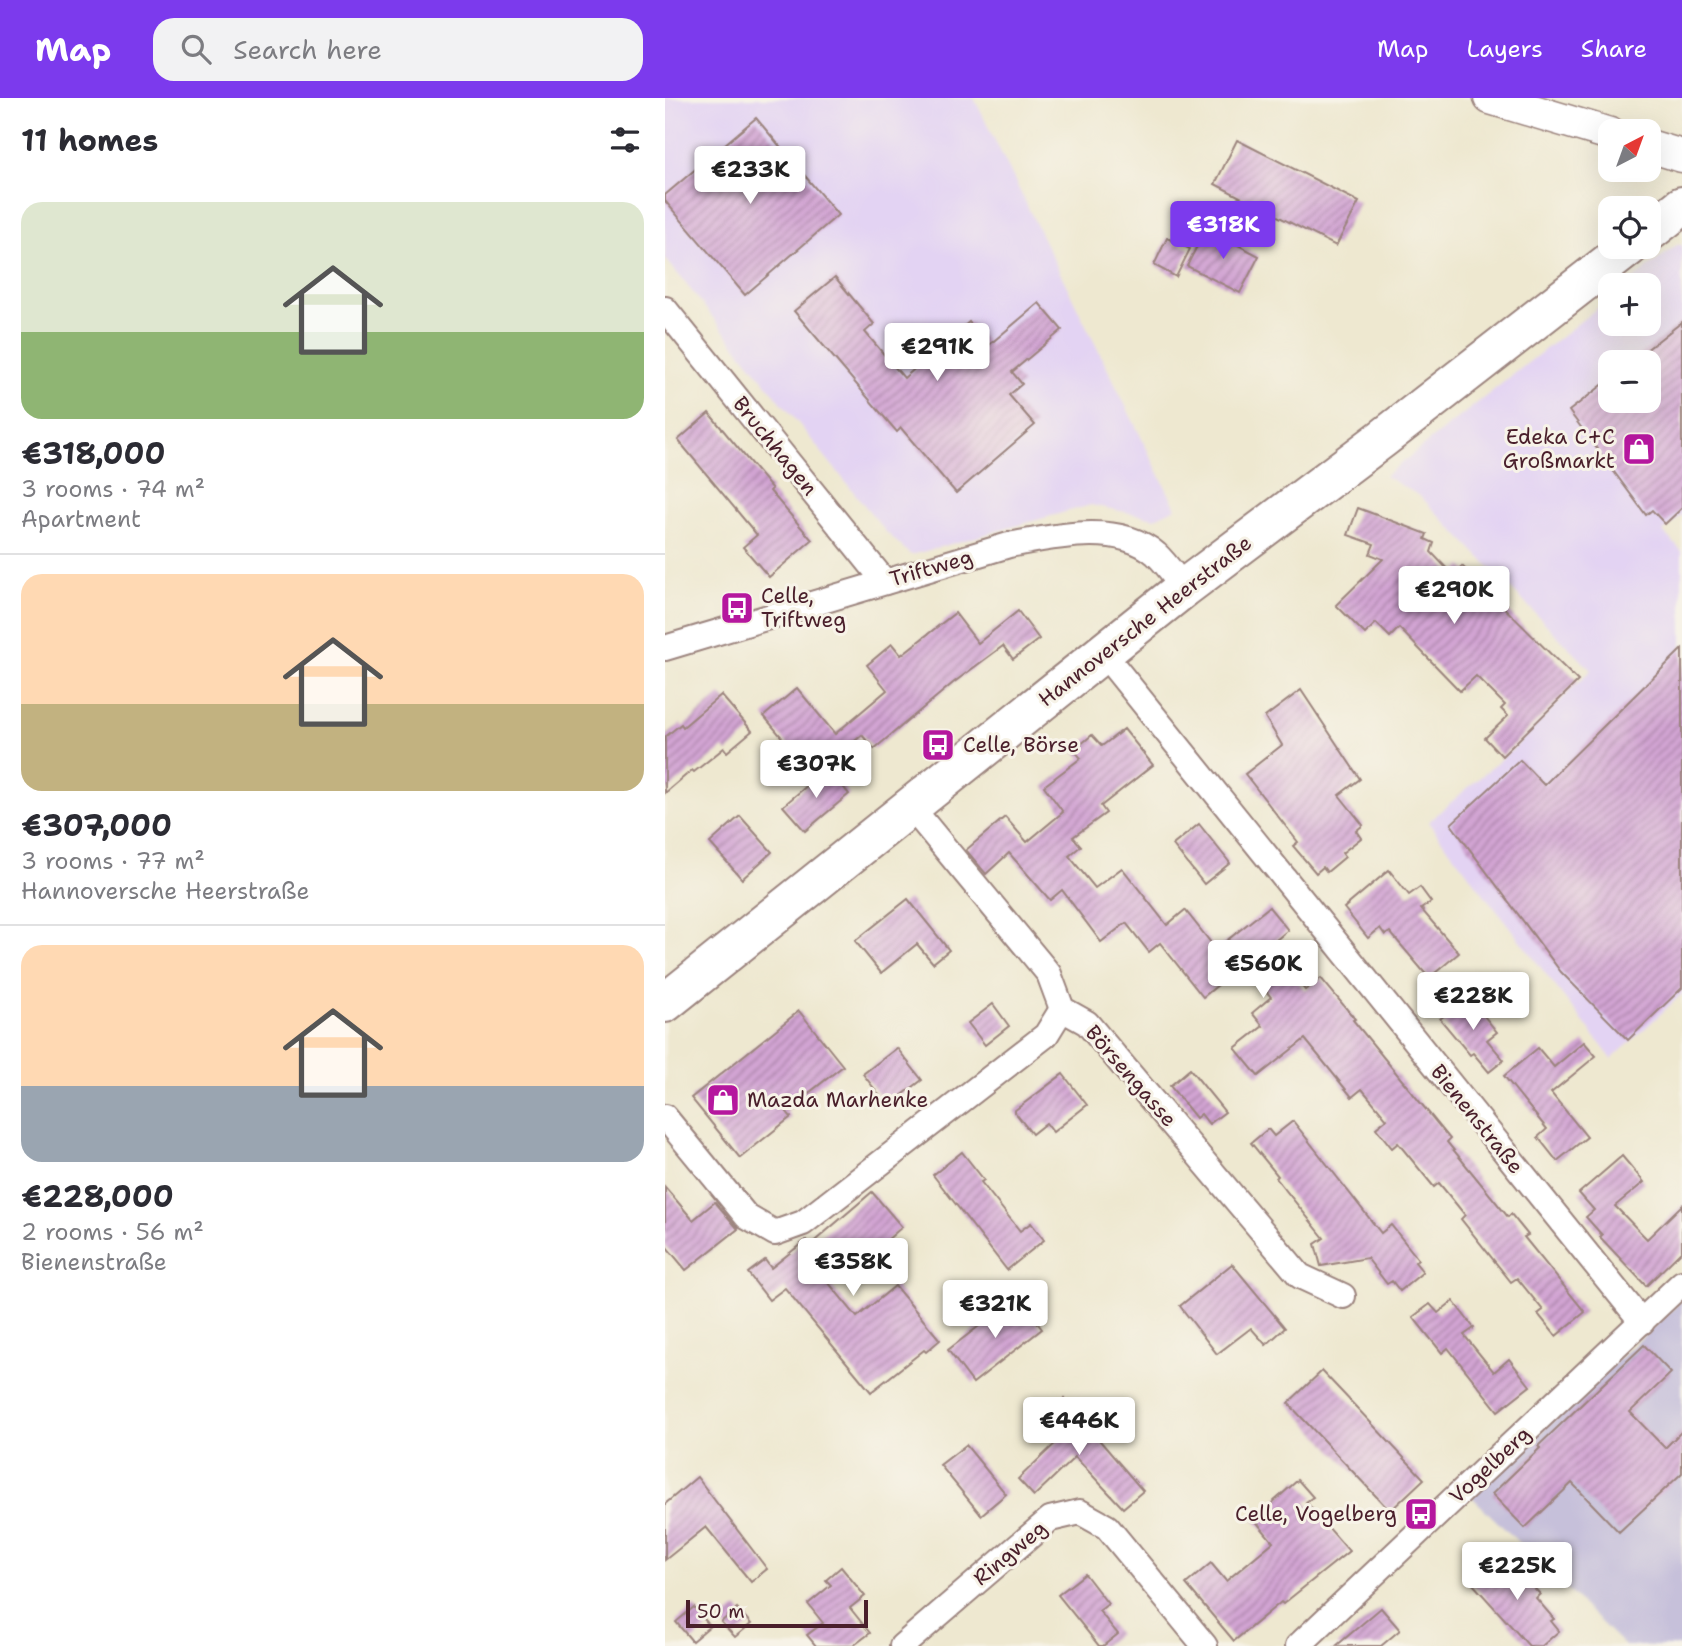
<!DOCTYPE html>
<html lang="en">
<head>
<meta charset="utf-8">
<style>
  body { margin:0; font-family:"Shantell Sans",sans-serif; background:#f2f2f3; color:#2b2b33; height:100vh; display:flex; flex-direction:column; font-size:26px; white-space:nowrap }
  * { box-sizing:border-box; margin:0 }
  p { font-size:23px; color:#7c7c81 }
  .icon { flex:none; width:38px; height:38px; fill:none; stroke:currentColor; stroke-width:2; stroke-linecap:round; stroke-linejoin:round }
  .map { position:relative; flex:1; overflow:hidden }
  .panel { display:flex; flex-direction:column; background:#fff; width:665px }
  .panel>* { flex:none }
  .needle { width:46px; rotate:41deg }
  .buttons { position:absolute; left:933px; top:21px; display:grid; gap:14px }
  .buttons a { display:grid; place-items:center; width:63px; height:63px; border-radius:14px; background:#fff; box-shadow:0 7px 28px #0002; font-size:35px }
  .scale { position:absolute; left:21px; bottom:18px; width:182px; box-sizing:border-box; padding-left:7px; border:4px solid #4a1f2b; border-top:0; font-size:19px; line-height:24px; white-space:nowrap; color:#4a1f2b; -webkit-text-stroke:5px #f7f3e8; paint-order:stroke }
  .price { position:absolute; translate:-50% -60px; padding:0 16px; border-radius:7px; background:#fff; color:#222; font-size:23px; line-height:46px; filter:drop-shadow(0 2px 4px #0008) }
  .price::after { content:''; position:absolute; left:50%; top:42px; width:21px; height:16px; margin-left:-10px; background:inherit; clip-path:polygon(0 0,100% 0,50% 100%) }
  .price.selected { background:#7c3aed; color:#fff }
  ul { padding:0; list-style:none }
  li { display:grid; align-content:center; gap:14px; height:371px; padding:0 21px }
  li+li { border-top:2px solid #e1e1e2 }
  li span { display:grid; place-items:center; height:217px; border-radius:21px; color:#555 }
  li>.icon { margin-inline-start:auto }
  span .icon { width:126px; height:126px; fill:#fffc; stroke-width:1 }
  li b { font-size:30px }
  h2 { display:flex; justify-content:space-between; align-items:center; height:84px; padding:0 21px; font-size:30px }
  header { display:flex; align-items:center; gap:42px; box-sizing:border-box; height:98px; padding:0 35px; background:#7c3aed; color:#fff }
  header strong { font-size:33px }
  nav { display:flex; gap:38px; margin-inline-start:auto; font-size:24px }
  .search { width:490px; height:63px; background:#f2f2f3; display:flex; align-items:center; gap:18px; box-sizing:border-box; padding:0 24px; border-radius:21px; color:#7c7c81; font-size:26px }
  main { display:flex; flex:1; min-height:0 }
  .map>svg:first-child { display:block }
</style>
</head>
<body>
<header>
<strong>Map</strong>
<div class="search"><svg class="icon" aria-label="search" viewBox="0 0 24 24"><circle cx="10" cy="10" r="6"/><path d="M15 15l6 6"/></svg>Search here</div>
<nav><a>Map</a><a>Layers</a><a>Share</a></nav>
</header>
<main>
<section class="panel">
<h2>11 homes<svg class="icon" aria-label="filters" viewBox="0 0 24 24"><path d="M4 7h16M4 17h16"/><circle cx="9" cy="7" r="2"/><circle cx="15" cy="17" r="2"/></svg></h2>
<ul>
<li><span style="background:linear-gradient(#dfe7d0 60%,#8fb573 0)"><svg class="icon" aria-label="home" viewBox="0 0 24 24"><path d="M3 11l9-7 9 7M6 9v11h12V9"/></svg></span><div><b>€318,000</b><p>3 rooms · 74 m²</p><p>Apartment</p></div></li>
<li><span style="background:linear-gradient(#ffd9b3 60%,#c2b280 0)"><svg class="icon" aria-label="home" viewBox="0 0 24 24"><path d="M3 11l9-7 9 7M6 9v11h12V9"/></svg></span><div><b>€307,000</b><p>3 rooms · 77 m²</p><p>Hannoversche Heerstraße</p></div></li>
<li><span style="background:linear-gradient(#ffd9b3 65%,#9aa5b1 0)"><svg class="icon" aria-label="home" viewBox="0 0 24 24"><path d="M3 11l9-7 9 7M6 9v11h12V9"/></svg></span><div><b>€228,000</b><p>2 rooms · 56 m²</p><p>Bienenstraße</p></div></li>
</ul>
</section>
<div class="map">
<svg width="1017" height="1548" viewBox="0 0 1017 1548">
  <defs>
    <pattern id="building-hatch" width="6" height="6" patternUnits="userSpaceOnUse" patternTransform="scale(1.75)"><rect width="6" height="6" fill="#d2a4d3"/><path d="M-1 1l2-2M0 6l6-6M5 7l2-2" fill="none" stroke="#ac85ab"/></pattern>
  </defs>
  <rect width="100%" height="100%" fill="#f7f3e8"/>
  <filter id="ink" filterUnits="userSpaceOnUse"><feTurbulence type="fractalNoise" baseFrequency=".0143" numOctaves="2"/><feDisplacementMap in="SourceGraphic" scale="14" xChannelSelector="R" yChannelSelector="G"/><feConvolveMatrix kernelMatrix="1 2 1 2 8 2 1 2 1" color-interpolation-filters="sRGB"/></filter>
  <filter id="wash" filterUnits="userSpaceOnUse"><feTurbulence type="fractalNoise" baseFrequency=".00686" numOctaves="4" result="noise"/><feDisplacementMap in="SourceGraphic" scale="28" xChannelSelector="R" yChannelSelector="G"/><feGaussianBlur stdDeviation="1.57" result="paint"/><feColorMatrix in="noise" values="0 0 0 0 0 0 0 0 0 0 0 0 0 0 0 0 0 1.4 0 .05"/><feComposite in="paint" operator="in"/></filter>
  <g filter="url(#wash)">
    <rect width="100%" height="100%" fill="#eee8d0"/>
    <g fill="#e3d3f3" fill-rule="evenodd">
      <polygon points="0,0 309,0 511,410 490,420 426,407 246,457 221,434 0,160"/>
      <path d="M1012,147H1017V417L998,434L1017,453V896L947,961L763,724L848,651L926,572L755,398L720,378L945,200V226H984V187H961ZM945,264H984V303H945Z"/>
    </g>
    <polygon fill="#c6c0da" points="1017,1202 1017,1548 960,1548 807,1399"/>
    <g id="blocks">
      <g fill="url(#building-hatch)">
        <polygon points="91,20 173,117 80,197 0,103 0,97"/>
        <polygon points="572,42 694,104 671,148 550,86"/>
        <polygon points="541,130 594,158 575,195 522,168"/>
        <polygon points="502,140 525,151 511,179 489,167"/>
        <polygon points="170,179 209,226 200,234 239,280 304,224 324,247 374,205 397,232 347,274 357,286 344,297 370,327 291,395 236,330 232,334 129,213"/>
        <polygon points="1017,224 1017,410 1000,426 987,412 981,417 904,313 945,281 945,303 984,303 984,264 966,264"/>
        <polygon points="44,315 107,391 105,393 147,442 104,479 78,449 92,437 13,342"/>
        <polygon points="693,410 762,436 760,441 769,445 766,454 788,477 797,468 913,583 837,658 820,640 843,618 836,611 840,607 811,578 795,593 734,530 725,539 711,525 700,536 671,507 718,461 705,456 709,446 683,437"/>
        <polygon points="353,513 374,541 348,561 338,548 288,585 209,651 197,637 149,678 99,618 132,590 170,636 222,592 202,567 227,546 236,557 290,515 313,545"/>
        <polygon points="1017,551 1017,890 963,942 896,874 786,726 855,662 879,687"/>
        <polygon points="636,592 695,681 674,697 698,727 691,733 696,740 677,755 680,759 662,774 658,769 651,775 628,748 633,744 580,676 617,647 600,619"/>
        <polygon points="56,597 87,633 62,654 59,650 29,674 27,672 0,695 0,639 16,626 18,629"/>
        <polygon points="459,631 488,667 436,708 441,715 408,739 416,748 404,758 430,790 457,770 502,827 520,812 551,851 604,809 623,832 604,848 640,892 656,880 690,921 688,922 785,1041 782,1044 843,1119 846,1116 863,1137 859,1139 920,1214 891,1238 873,1216 878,1212 852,1180 846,1184 796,1121 800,1117 774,1085 769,1089 733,1045 727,1050 711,1030 722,1021 697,991 687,999 640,941 593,978 570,950 598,928 587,915 606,899 579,866 538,899 495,845 484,854 461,825 436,844 397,792 385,802 344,755 321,776 301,752 340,719 362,744 398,714 379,688 416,660 409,652 427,637 437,648"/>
        <polygon points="163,670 184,696 140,733 118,708"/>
        <polygon points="75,718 107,754 77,781 45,745"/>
        <polygon points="534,726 565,765 539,786 508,747"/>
        <polygon points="724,772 744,797 755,789 766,804 756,811 794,855 764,880 725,834 720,837 715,830 703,840 679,810"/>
        <polygon points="243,801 284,852 268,865 252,846 216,875 190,843"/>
        <polygon points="803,898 832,934 822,942 839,962 824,974 808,955 805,957 775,921"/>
        <polygon points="328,906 344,928 320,947 303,925"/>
        <polygon points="134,913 178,968 121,1013 126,1019 75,1060 26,1000"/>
        <polygon points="919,944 931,958 886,995 922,1039 892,1063 873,1039 882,1031 839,978 873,950 889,969"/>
        <polygon points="232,950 257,982 223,1008 198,976"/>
        <polygon points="525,971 560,1014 544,1026 536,1016 531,1020 505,988"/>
        <polygon points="398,976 422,1007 388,1034 381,1025 367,1036 349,1013"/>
        <polygon points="628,1023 716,1135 726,1127 753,1161 750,1164 758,1174 735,1193 727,1183 722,1186 702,1160 656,1168 650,1146 659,1140 611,1080 613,1078 586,1045 603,1031 609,1038"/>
        <polygon points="297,1054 319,1082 316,1084 355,1133 366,1125 379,1142 342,1172 268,1077"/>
        <polygon points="957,1058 979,1084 950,1108 982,1141 1017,1107 1017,1153 981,1188 935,1139 937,1137 921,1119 929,1112 914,1095"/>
        <polygon points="0,1089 28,1122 50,1104 73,1131 21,1172 0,1147"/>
        <polygon points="207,1094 237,1129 196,1165 177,1144 148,1166 192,1219 230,1188 275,1242 261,1254 259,1252 206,1294 120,1190 104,1202 83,1175 100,1162 106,1170 141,1142 145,1147"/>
        <polygon points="567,1166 620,1230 601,1247 586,1230 552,1256 515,1208"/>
        <polygon points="352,1199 377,1231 308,1285 283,1252"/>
        <polygon points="788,1203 809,1230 799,1237 829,1274 844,1261 865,1288 833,1313 783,1250 777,1255 748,1219 765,1206 773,1215"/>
        <polygon points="979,1247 1006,1275 965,1314 1000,1350 1017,1333 1017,1375 954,1434 907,1385 860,1430 827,1396 875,1350 873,1348"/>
        <polygon points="657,1273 759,1381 725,1413 623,1305"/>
        <polygon points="399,1301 478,1393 458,1410 410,1359 369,1398 353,1381 394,1342 376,1320"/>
        <polygon points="301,1347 341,1396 316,1417 275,1367"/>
        <polygon points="32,1379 102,1471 86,1484 41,1429 0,1462 0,1406"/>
        <polygon points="633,1382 648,1399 641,1404 684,1453 618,1506 616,1504 569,1543 521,1486 546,1465 561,1483 608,1444 589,1421"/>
        <polygon points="838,1457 875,1496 871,1500 889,1521 886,1523 894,1533 877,1548 864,1548 807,1485"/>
        <polygon points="176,1469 200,1498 185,1510 205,1535 188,1548 151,1548 142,1537 158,1525 143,1506 166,1487 161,1482"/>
        <polygon points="420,1476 443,1506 434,1513 453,1536 438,1548 434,1548 393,1497"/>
        <polygon points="29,1509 45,1528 27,1543 11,1524"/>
        <polygon points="72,1510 86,1526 70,1539 56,1524"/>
        <polygon points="716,1510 735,1532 716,1548 671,1548"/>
      </g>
    </g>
  </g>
  <g filter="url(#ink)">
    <use href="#blocks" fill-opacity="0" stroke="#9c847e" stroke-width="2"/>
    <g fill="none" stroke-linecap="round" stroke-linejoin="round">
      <defs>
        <g id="minor">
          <polyline points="0,211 220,484"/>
          <path d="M0,550L344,447C388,439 453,423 491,456C502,466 510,479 519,490"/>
          <polyline points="438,555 977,1224"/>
          <polyline points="246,709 384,876 397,911 422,925 635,1178 678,1198"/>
          <polyline points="0,1019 82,1119 110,1135 138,1125 381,937 397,911"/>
          <polyline points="237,1548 385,1421 415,1414 442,1429 540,1548"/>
          <polyline points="633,1548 1017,1185"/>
        </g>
        <g id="tertiary">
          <polyline points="825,0 945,36"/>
          <polyline points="984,48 1017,58"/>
        </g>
        <g id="primary">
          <polyline points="984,134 1017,108"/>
          <polyline points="0,905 519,490 717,341 964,149"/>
        </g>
      </defs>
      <use href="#minor" stroke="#9c847e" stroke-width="28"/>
      <use href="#tertiary" stroke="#9c847e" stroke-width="35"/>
      <use href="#primary" stroke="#9c847e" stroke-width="42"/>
      <use href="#minor" stroke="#fff" stroke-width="24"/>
      <use href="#tertiary" stroke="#fff" stroke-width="32"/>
      <use href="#primary" stroke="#fff" stroke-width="38"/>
    </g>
  </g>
  <defs>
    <symbol id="shop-square" viewBox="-11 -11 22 22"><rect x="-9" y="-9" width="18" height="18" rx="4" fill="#b5179e" stroke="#f7f3e8"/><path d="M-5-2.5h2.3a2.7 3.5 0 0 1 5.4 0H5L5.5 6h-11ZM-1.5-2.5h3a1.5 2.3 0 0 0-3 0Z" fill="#fff"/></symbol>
    <symbol id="bus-square" viewBox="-11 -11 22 22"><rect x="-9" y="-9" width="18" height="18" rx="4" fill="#b5179e" stroke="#f7f3e8"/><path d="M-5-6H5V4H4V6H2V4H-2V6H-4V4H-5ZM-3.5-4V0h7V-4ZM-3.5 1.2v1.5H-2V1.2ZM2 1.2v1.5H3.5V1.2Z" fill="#fff"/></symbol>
  </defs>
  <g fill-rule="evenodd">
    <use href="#shop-square" x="955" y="332" width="38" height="38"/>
    <use href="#bus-square" x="53" y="491" width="38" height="38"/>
    <use href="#bus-square" x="254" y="628" width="38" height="38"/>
    <use href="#shop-square" x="39" y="983" width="38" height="38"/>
    <use href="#bus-square" x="737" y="1397" width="38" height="38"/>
  </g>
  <g text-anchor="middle" stroke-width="6" stroke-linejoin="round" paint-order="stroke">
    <g font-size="21" fill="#4a1f2b" stroke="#f7f3e8" text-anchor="start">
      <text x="950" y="346" text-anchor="end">Edeka C+C<tspan x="950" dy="24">Großmarkt</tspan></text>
      <text x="96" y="505">Celle,<tspan x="96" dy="24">Triftweg</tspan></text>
      <text x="298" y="654">Celle, Börse</text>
      <text x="82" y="1009">Mazda Marhenke</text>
      <text x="732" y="1423" text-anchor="end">Celle, Vogelberg</text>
    </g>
    <g font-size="21" fill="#4a1f2b" stroke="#f7f3e8">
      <text transform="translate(110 348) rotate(51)" y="7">Bruchhagen</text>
      <text transform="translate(266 470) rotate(-16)" y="7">Triftweg</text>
      <text transform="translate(480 523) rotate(-38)" y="7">Hannoversche Heerstraße</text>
      <text transform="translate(466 978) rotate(49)" y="7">Börsengasse</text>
      <text transform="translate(812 1021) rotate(51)" y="7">Bienenstraße</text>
      <text transform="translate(825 1367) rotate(-43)" y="7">Vogelberg</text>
      <text transform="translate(345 1455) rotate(-40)" y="7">Ringweg</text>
    </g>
  </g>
</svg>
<div class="buttons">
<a><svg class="needle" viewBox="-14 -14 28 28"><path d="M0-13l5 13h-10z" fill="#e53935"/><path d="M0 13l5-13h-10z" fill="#7c7c81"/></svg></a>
<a><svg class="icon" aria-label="locate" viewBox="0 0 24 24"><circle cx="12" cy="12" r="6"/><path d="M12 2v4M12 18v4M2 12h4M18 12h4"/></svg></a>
<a>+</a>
<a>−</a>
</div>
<div class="scale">50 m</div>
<b class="price" style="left:85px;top:108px">€233K</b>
<b class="price selected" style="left:558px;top:163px">€318K</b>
<b class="price" style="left:272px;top:285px">€291K</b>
<b class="price" style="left:789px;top:528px">€290K</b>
<b class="price" style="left:151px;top:702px">€307K</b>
<b class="price" style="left:598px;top:902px">€560K</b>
<b class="price" style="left:808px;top:934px">€228K</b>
<b class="price" style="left:188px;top:1200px">€358K</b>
<b class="price" style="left:330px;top:1242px">€321K</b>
<b class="price" style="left:414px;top:1359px">€446K</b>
<b class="price" style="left:852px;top:1504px">€225K</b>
</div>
</main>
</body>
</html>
